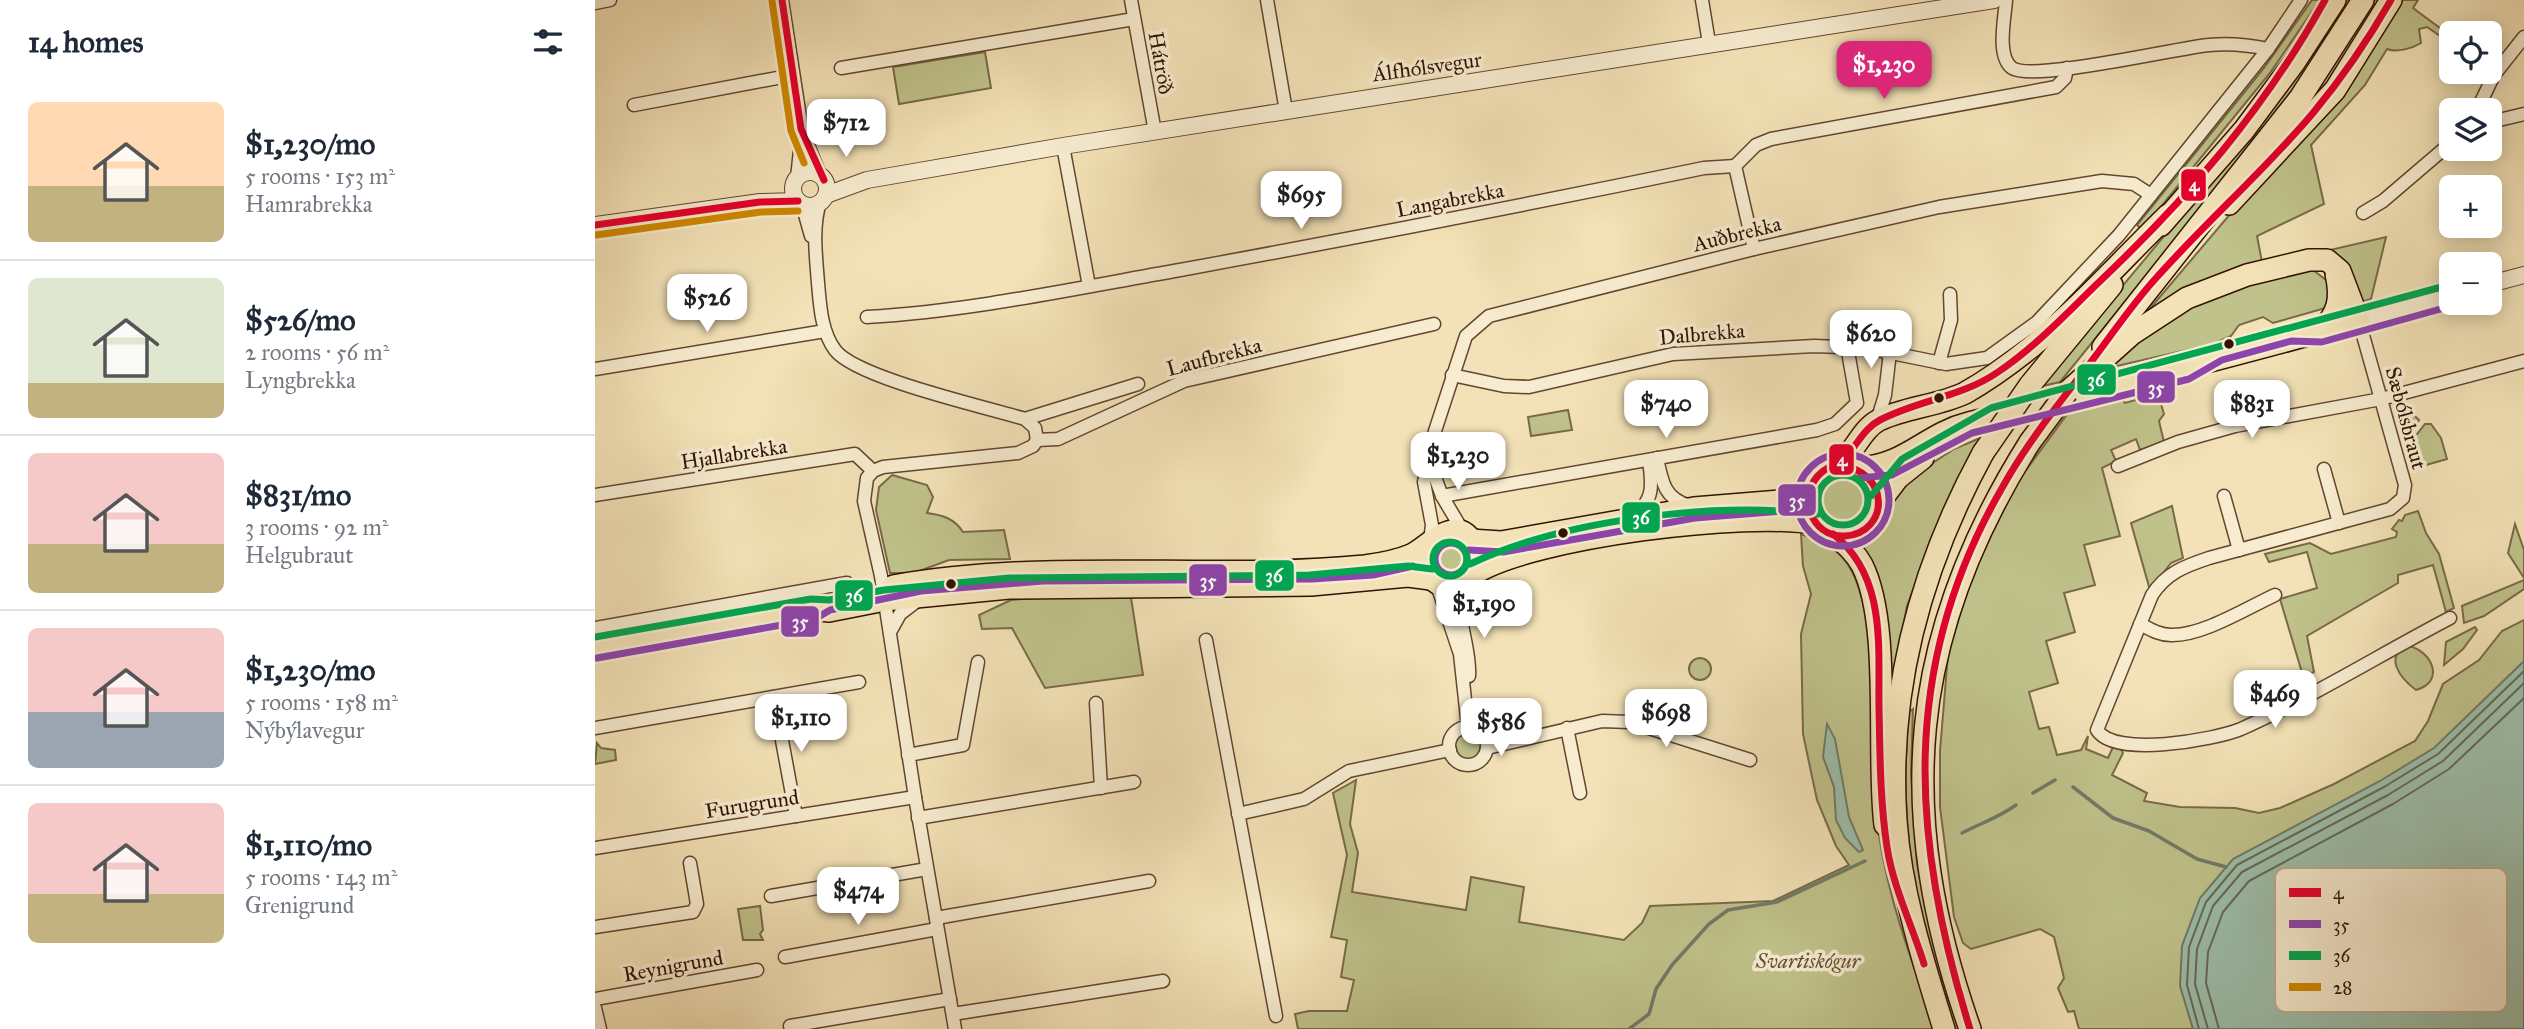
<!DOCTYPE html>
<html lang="en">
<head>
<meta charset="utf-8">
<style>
  body { margin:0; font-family:"IM FELL Great Primer",serif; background:#f2f2f3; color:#1f2937; height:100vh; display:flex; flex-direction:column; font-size:26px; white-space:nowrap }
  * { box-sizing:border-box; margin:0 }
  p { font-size:23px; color:#747a83 }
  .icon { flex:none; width:38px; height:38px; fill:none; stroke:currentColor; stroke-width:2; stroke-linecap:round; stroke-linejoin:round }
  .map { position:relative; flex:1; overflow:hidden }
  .panel { display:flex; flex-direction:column; background:#fff; width:595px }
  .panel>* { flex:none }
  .fabs { position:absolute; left:1844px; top:21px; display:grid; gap:14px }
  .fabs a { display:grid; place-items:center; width:63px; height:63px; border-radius:10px; background:#fff; box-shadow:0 4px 18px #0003; font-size:35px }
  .price { position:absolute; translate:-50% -60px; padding:0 16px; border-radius:14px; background:#fff; color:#222; font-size:23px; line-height:46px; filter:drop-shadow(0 2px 4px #0008) }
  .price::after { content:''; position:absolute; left:50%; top:42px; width:21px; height:16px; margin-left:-10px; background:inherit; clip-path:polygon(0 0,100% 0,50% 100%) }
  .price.current { background:#db2777; color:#fff }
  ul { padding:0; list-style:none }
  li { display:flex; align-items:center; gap:21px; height:175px; padding:0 28px }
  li+li { border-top:2px solid #e0e1e3 }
  li span { display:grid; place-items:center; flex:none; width:196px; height:140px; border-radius:10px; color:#555 }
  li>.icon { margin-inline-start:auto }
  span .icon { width:84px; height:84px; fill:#fffc; stroke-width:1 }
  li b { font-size:30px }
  h2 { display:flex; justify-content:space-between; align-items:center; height:84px; padding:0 28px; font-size:30px }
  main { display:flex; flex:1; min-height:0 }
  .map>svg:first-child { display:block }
</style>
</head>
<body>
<main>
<section class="panel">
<h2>14 homes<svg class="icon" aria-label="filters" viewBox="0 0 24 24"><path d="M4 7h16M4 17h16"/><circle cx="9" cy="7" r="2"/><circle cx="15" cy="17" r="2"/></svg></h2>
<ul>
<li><span style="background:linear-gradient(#ffd9b3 60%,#c2b280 0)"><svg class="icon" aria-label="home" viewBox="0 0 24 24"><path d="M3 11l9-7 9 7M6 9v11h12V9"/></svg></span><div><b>$1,230/mo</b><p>5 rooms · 153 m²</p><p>Hamrabrekka</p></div></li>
<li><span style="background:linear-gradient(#dfe7d0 75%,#c2b280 0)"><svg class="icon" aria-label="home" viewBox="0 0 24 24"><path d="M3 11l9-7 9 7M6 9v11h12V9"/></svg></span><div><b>$526/mo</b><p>2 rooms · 56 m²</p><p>Lyngbrekka</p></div></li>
<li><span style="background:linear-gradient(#f6c9c9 65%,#c2b280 0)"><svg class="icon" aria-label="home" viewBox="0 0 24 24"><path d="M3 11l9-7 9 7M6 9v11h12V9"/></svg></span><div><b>$831/mo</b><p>3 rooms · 92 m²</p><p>Helgubraut</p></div></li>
<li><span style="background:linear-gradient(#f6c9c9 60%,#9aa5b1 0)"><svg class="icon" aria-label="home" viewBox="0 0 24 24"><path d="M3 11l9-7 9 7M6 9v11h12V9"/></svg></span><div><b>$1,230/mo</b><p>5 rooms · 158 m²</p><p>Nýbýlavegur</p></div></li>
<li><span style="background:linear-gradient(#f6c9c9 65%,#c2b280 0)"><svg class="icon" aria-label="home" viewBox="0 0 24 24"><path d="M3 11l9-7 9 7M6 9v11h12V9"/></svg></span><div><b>$1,110/mo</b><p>5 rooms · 143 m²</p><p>Grenigrund</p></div></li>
</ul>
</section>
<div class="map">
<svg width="1929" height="1029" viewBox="0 0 1929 1029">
  <rect width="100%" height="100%" fill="#f3e2b7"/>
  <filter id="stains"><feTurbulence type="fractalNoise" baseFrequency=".00286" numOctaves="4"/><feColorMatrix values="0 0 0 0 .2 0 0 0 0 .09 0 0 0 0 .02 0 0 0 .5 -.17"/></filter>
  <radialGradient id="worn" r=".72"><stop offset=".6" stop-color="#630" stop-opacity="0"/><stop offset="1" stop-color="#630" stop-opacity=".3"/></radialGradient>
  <g fill="#c0c28b" stroke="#786a47" stroke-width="2">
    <polygon points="1717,0 1725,0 1675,73 1547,230 1542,225 1669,68"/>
    <polygon points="1749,0 1759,0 1745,26 1668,132 1465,382 1443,387 1662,125"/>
    <polygon points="1776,0 1789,0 1744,74 1693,125"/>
    <path d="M1801,0H1823L1818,8L1857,37V44L1832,27L1824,29L1826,43C1818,48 1802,53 1792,49L1770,85L1716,145L1729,204L1662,236L1668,267L1547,318L1642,206Z"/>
    <polygon points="390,52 396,88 304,104 298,67"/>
    <polygon points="1791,237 1776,299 1766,302 1726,252"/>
    <polygon points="1718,270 1735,283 1734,307 1678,323 1668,317 1644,325 1636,336 1618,344 1509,369 1558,324 1629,287"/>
    <polygon points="1563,394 1569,414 1564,421 1569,442 1545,450 1541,439 1516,450 1521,461 1507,468 1525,536 1489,545 1500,585 1469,593 1480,632 1451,641 1463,683 1434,692 1444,729 1454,727 1462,755 1486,750 1493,736 1491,749 1513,758 1518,747 1526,749 1528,753 1517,775 1552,793 1549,801 1585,807 1640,808 1664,813 1685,808 1739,784 1820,741 1833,721 1848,684 1884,660 1907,631 1929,620 1929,1029 1484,1029 1479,1011 1473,1012 1463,988 1469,978 1459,937 1445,929 1376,949 1368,943 1359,917 1345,807 1345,751 1353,654 1376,578 1397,533 1423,481 1476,409 1524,397 1530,403"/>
    <polygon points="1808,405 1824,420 1811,442 1803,413"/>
    <polygon points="973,410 977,430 936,436 933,417"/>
    <polygon points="1830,424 1836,424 1846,438 1852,459 1817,469 1812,447"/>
    <polygon points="1390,436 1333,551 1312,606 1294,702 1261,543 1292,510 1301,494 1321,474 1359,449"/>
    <path d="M297,475L332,485L338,497L332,513C347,515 359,518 368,532L409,530L415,559L354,560L319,573H295L281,510L284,487Z"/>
    <circle cx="1248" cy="500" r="24"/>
    <polygon points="1577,506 1588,558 1576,563 1555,590 1536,523"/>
    <polygon points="1823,511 1831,533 1844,554 1859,608 1851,612 1838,565 1803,575 1803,583 1712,636 1719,672 1708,676 1685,599 1722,588 1712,552 1674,562 1670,554 1715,543 1736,554 1801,537 1802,532 1797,529 1804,520 1807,521 1810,515"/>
    <polygon points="1920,524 1929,550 1929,578 1913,553"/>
    <path d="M1206,534C1221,540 1237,545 1248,558C1290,605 1274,769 1284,835C1294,902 1318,965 1341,1029H703L700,1014L714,1011H752L759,980L746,977L752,940L736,937L752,855L738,793L761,780L755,824L763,853L757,892L871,910L876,877L929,887L924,922L1029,940L1047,923L1055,906L1178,901L1254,865L1241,846L1222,800L1208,734L1206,634L1216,594L1208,566Z"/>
    <circle cx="855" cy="559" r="15"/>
    <polygon points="1929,580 1929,589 1889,616 1869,623 1867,606"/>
    <polygon points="535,591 548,675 450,688 417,628 387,629 384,615 416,600"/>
    <polygon points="1880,627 1882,630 1868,649 1849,665 1851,642"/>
    <path d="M1814,646C1838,652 1850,682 1821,690C1806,679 1787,655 1814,646Z"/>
    <circle cx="1105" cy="669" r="11"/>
    <path d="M1318,709L1316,773L1322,864L1334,924L1368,1029H1358C1320,929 1303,818 1314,712Z"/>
    <circle cx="873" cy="746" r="13"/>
    <polygon points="2,743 6,748 20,750 21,760 0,764"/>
    <polygon points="165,906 168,930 165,934 168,940 148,940 143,909"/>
  </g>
  <g fill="#9cbeab" stroke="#717968" stroke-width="2">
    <polygon points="1929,661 1929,1029 1598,1029 1585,986 1587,946 1605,898 1638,859 1785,781 1839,748"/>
    <polygon points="1232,724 1240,739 1254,817 1268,850 1264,852 1250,838 1241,820 1239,787 1228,757"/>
  </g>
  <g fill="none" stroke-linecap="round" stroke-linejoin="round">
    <g stroke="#666857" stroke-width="2">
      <polyline points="1604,1029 1592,985 1594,947 1611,902 1642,865 1789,787 1843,754 1929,671"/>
      <polyline points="1613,1029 1600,984 1602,949 1618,906 1647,872 1793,795 1848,761 1929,683"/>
      <polyline points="1624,1029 1611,983 1613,952 1628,912 1654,881 1798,804 1854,769 1929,698"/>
    </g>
    <g stroke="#717968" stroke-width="3.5">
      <polyline points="1478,787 1518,818 1554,831 1602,859 1631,867"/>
      <polyline points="1438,793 1460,780"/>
      <path d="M1367,833C1386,823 1403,818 1421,805"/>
      <polyline points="1034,1029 1054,1014 1061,989 1077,965 1114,924 1133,910 1182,902 1270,861"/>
    </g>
    <defs>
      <g id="minor">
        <polyline points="187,0 207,130 225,175"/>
        <polyline points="536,0 560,132"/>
        <polyline points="672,0 691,111"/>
        <polyline points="1107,0 1114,43"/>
        <path d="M1411,0C1410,17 1401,56 1417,68C1438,82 1582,48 1614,45C1634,43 1654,45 1673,49"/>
        <polyline points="0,3 15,0"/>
        <polyline points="246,68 539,19"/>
        <polyline points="39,105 198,75"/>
        <polyline points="1882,110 1899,75 1929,37"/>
        <polyline points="1895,118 1904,120 1929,114"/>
        <polyline points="468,146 494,286"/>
        <polyline points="1140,166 1161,145 1176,139 1461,87 1470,78 1472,68"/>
        <polyline points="1140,166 1159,249"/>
        <polyline points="202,178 206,141"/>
        <path d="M225,202C217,228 221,256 223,283C225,305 226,331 240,350C261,378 391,407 430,419L440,428L442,440"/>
        <polyline points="207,204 216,236"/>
        <polyline points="1768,213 1788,201 1857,142"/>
        <path d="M272,317C376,311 482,288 585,270C760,238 935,204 1109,168L1140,166"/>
        <path d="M1764,321L1810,485L1808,498L1795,509L1614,558C1590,566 1571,573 1557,595L1502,730C1519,758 1619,740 1646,729C1717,697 1786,654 1855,618"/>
        <polyline points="1344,363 1356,320 1355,294"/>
        <polyline points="0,369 230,331"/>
        <polyline points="857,375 909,386 934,387 1078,354 1219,346 1272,348 1351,364 1392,358 1442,322 1524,235 1673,49 1706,0"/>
        <polyline points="430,419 543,384"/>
        <polyline points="1282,421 1290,395 1295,352"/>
        <polyline points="442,440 463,439 589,381 839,324"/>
        <polyline points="833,458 847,496 869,533"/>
        <path d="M1062,458C1067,483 1070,499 1095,506"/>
        <polyline points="1523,466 1583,442 1640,426 1786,399 1929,361"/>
        <polyline points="1729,469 1744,523"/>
        <polyline points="0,495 260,454 278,471"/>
        <polyline points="847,496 1222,430 1240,424 1262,403 1252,346"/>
        <polyline points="1629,496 1644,550"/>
        <path d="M1039,515C1060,500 1057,483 1054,460"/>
        <polyline points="835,541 837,525 829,482 840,431 871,336 894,316 1159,249 1344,207 1507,181 1539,184 1556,195"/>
        <path d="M867,584C858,612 876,646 874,676"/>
        <polyline points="842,585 865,654 873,727"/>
        <path d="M1545,624C1555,629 1564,635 1576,635C1607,636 1652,608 1680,595"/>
        <polyline points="0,628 252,583"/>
        <polyline points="295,632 305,614 322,601"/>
        <polyline points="611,640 681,1016"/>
        <polyline points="179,697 201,816"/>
        <polyline points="501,703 506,788"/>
        <circle cx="873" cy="746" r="19"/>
        <polyline points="0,728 264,682"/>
        <polyline points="972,728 985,793"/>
        <polyline points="892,748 1007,721 1035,722 1155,760"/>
        <polyline points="313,755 368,745 383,662"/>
        <polyline points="643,814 709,799 754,771 855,750"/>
        <polyline points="323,818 539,782"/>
        <polyline points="0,848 320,797"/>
        <polyline points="176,896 332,869"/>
        <polyline points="341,918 554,881"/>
        <polyline points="0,927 98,912 102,904 95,863"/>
        <polyline points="190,957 342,929"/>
        <polyline points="0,999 162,970"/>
        <polyline points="0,1008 5,1029"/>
        <polyline points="358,1014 568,981"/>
        <polyline points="195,1026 355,999"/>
        <polyline points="360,1029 320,797 286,576 269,501 272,478 278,471 288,467 423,453 438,446 442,440"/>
      </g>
      <g id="tertiary">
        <circle cx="215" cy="189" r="17"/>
        <polyline points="231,195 272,180 468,146 1399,0"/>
        <polyline points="0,225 165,202 203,201"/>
        <polyline points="1895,284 1929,275"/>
        <polyline points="1764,321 1857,295"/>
      </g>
      <g id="primary">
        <polyline points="1634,204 1740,90 1796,0"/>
        <polyline points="1566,225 1649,130 1699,63 1740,0"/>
        <path d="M1724,332C1743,315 1747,299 1741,274"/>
        <polyline points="1508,347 1705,98 1768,0"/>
        <polyline points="1435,385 1517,285"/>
        <path d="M1241,465C1292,459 1299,532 1251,536C1236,537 1222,528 1216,516C1198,479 1235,474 1252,456C1263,444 1269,428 1284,420C1311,407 1343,406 1370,393C1393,380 1415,364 1435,348C1484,308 1528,259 1573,215"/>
        <path d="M1263,468C1311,466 1330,434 1374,423C1505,390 1635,357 1764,321L1745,271L1732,260H1714L1652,275L1592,298L1537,334L1472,392"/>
        <polyline points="1284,503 1303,478 1328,458"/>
        <path d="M1238,534C1250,543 1260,552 1267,565C1297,624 1281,754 1290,825"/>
        <polyline points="875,540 906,542 1099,508 1185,501 1205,494 1216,484"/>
        <path d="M879,574C936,537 1155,510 1222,524"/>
        <path d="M298,586C454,558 613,581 770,566C785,564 802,561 816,555C834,547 864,508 881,549C884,557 883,567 879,574C860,604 819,580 831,546"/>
        <polyline points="0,648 218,609 234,611 290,600 414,588 716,585 813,576 836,579"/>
        <path d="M1349,1029C1328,961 1306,892 1301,821C1292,690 1326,567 1388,453"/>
        <path d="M1375,1029C1299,812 1312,637 1435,442"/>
      </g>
    </defs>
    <use href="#minor" stroke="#624630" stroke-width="15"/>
    <use href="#tertiary" stroke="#624630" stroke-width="18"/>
    <use href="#primary" stroke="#311203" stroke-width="24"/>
    <use href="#minor" stroke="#f7ecd0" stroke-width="12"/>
    <use href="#tertiary" stroke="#f7ecd0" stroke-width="16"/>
    <use href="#primary" stroke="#f3e2b7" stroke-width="21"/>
    <defs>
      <g id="primary-bridge">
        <polyline points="1435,442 1472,392"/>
        <polyline points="1388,453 1435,385"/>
      </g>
    </defs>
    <use href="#primary-bridge" stroke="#311203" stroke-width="24" stroke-linecap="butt"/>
    <use href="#primary-bridge" stroke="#f3e2b7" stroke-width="21"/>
    <defs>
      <g id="bus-1">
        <polyline points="187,0 206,129 229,180"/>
        <polyline points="0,225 165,202 203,201"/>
        <path d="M1241,465C1297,469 1295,533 1250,536C1215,538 1201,493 1227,472C1234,466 1242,464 1249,458C1262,446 1269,428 1285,420C1323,400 1367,397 1403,372C1440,347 1470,315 1502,284C1592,199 1670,109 1730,0"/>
        <path d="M1238,534C1292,576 1283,647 1284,708C1285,754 1285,801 1292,847C1298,887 1317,925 1329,964"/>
        <path d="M1375,1029C1316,840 1304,666 1407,488C1432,443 1465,402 1496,362C1518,333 1538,303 1562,277C1613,220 1670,170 1718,113C1748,77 1773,40 1796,0"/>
      </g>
      <g id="bus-2">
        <circle cx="1248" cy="500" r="46"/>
        <polyline points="1264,478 1297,475 1377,433 1594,379 1627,360 1696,341 1727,342 1860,305"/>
        <circle cx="856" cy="559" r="16"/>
        <polyline points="874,550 908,552 1100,518 1187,511 1210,503 1223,492"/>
        <polyline points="2,658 220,619 235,610 326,591 448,581 717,579 778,575 818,566"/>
      </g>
      <g id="bus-3">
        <circle cx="1248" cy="500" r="25"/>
        <polyline points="1276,496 1307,459 1396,408 1854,285"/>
        <circle cx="855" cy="559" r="17"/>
        <path d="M875,564C971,519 1118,502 1223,514"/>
        <polyline points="0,637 216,599 234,600 289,590 414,578 715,575 813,566 837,569"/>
      </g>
      <g id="bus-4">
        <polyline points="177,1 196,131 209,163"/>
        <polyline points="1,235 166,212 203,211"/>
      </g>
    </defs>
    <use href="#bus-1" stroke="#f7ecd0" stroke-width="12"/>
    <use href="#bus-2" stroke="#f7ecd0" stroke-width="12"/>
    <use href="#bus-3" stroke="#f7ecd0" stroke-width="12"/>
    <use href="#bus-4" stroke="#f7ecd0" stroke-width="12"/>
    <use href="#bus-1" stroke="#e4002b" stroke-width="7"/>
    <use href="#bus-2" stroke="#8e44ad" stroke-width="7"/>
    <use href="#bus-3" stroke="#00a651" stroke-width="7"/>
    <use href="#bus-4" stroke="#cf8801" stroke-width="7"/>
  </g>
  <g fill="#311203" stroke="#f7ecd0" stroke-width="2.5">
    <circle cx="1634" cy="344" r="6"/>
    <circle cx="1344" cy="398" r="6"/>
    <circle cx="968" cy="533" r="6"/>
    <circle cx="356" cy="584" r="6"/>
  </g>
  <g text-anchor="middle" stroke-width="7" stroke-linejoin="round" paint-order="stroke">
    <g font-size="21" fill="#311203" stroke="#f7ecd0">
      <text transform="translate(566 63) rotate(80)" y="7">Hátröð</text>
      <text transform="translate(832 67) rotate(-8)" y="7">Álfhólsvegur</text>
      <text transform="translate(855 200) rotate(-11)" y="7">Langabrekka</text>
      <text transform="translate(1142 234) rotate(-14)" y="7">Auðbrekka</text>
      <text transform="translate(1107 334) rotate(-5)" y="7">Dalbrekka</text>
      <text transform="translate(619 357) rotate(-15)" y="7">Laufbrekka</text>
      <text transform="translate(1811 418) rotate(75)" y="7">Sæbólsbraut</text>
      <text transform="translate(139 454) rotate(-9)" y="7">Hjallabrekka</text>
      <text transform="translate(157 804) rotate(-9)" y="7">Furugrund</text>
      <text transform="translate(78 966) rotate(-10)" y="7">Reynigrund</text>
    </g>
    <g font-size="21" font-style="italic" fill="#635033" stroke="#f7ecd0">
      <text x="1213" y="968">Svartiskógur</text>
    </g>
  </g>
  <rect x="1680" y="868" width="232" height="144" rx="10" fill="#f7ecd0" stroke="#bcab92" stroke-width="2"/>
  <rect x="1694" y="888" width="32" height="9" fill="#e4002b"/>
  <rect x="1694" y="920" width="32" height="8" fill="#8e44ad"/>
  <rect x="1694" y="951" width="32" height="9" fill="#00a651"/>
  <rect x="1694" y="983" width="32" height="8" fill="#cf8801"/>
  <g font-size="19" fill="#311203">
    <text x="1738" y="899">4</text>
    <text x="1738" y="931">35</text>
    <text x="1738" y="962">36</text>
    <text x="1738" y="994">28</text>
  </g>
  <g stroke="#f7ecd0" stroke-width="2.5">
    <rect x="1585" y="168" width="27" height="34" rx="7" fill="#e4002b"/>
    <rect x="1481" y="363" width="41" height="33" rx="7" fill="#00a651"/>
    <rect x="1541" y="370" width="40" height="34" rx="7" fill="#8e44ad"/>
    <rect x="1233" y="443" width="27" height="33" rx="7" fill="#e4002b"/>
    <rect x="1182" y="483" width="40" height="34" rx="7" fill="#8e44ad"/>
    <rect x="1026" y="501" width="40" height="33" rx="7" fill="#00a651"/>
    <rect x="659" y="559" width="41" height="33" rx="7" fill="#00a651"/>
    <rect x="593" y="563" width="40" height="34" rx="7" fill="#8e44ad"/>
    <rect x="239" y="579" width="40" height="33" rx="7" fill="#00a651"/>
    <rect x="185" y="605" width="40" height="33" rx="7" fill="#8e44ad"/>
  </g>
  <g font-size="19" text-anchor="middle" font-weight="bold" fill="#fff">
    <text x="1599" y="191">4</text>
    <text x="1501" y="386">36</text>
    <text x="1561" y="394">35</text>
    <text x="1247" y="466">4</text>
    <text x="1202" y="507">35</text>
    <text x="1046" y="524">36</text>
    <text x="679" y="582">36</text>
    <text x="613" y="587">35</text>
    <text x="259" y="602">36</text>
    <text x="205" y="628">35</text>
  </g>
  <rect width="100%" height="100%" filter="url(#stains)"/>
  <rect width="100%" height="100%" fill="url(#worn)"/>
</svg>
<div class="fabs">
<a><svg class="icon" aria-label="locate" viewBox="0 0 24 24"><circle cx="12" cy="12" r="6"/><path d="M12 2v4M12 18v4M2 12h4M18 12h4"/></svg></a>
<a><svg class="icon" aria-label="layers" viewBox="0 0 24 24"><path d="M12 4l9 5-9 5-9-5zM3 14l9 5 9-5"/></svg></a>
<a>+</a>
<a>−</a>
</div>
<b class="price current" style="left:1289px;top:101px">$1,230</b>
<b class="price" style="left:251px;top:159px">$712</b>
<b class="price" style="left:706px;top:231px">$695</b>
<b class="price" style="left:112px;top:334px">$526</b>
<b class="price" style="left:1276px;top:370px">$620</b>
<b class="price" style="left:1071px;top:440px">$740</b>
<b class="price" style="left:1657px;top:440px">$831</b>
<b class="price" style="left:863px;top:492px">$1,230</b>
<b class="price" style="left:889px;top:640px">$1,190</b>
<b class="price" style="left:1680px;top:730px">$469</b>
<b class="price" style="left:1071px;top:749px">$698</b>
<b class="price" style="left:206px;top:754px">$1,110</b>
<b class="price" style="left:906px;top:758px">$586</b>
<b class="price" style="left:263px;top:927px">$474</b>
</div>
</main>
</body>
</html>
